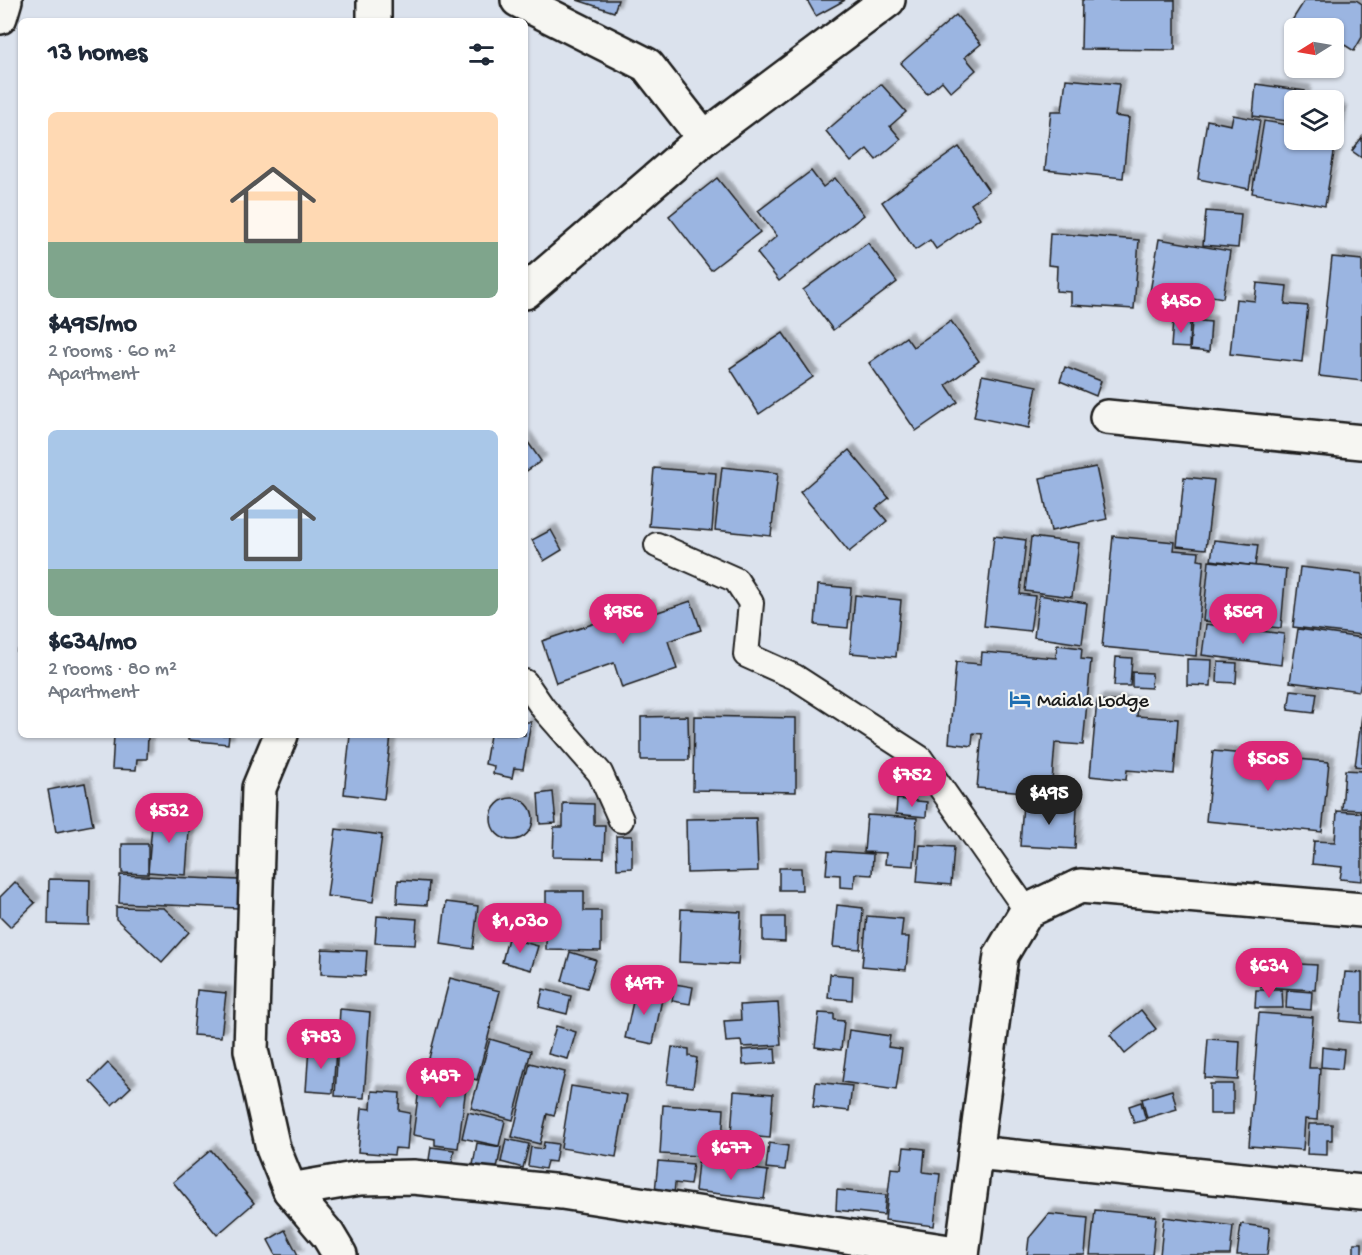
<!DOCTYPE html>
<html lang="en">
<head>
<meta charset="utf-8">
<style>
  body { margin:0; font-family:"Gochi Hand",sans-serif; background:#f6f6f7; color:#1f2937; height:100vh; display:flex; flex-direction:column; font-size:22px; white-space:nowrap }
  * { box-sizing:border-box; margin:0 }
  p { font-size:20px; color:#747a83 }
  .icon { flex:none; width:33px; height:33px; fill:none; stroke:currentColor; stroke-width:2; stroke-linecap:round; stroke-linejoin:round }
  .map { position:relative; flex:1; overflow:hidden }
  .sheet { position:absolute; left:18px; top:18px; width:510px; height:720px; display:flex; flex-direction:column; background:#fff; border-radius:9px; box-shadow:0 2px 4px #0004 }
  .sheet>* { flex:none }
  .needle { width:39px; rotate:259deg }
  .fabs { position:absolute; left:1284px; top:18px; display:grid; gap:12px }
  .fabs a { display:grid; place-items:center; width:60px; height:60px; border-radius:9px; background:#fff; box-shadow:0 2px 4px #0004; font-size:30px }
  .price { position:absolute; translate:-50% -51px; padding:0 14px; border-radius:21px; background:#db2777; color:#fff; font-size:20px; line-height:39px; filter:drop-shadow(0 2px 3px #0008) }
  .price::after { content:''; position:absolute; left:50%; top:36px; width:18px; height:14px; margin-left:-9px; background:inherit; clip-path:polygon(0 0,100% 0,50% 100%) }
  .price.on { background:#222; color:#fff }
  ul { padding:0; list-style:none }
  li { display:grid; align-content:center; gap:12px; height:318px; padding:0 30px }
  li span { display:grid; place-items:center; height:186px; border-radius:9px; color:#555 }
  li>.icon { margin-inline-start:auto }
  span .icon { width:108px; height:108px; fill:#fffc; stroke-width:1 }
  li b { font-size:26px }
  h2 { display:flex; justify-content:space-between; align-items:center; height:72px; padding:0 30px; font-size:26px }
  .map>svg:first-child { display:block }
</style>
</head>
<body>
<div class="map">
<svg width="1362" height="1255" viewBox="0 0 1362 1255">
  <defs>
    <filter id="shadow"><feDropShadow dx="5.5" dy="-5.5" stdDeviation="1.5" flood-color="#0004"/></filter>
  </defs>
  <rect width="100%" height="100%" fill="#dbe2ed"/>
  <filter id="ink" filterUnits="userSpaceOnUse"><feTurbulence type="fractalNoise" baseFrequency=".0167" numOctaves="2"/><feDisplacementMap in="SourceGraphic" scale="12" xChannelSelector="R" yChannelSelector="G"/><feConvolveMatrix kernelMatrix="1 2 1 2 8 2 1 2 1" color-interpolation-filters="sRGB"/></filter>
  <g filter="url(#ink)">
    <g fill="#9bb5e1" stroke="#1c1c1c" stroke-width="1.5" filter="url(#shadow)">
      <polygon points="577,0 618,0 614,12"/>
      <polygon points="807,0 845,0 816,16"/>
      <polygon points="1082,0 1175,0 1175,50 1081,49"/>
      <polygon points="1305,0 1356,0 1362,4 1362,37 1354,51 1337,40 1334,46 1334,28 1294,28 1294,40 1284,33"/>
      <polygon points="956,15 981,44 965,57 976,70 951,92 942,81 927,94 901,63"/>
      <polygon points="1066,79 1119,84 1115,116 1129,118 1123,178 1045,170 1051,111 1062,111"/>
      <polygon points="881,84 906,112 890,126 901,139 876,160 867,149 851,162 826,131"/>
      <polygon points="1256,84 1305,91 1304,100 1294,100 1294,122 1253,116"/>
      <polygon points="1334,110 1341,112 1325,206 1252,193 1264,121 1294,126 1294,140 1334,140"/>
      <polygon points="1233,115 1260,120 1249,189 1198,179 1207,120 1231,125"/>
      <polygon points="1362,137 1362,158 1352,151"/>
      <polygon points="959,147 989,191 971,204 980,218 936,249 930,240 915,250 882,202"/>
      <polygon points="811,171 823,187 835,178 864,215 779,281 757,253 777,236 758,211"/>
      <polygon points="717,178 760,232 711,270 669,216"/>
      <polygon points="1206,211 1241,214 1238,248 1203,245"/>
      <polygon points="1050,233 1139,240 1134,309 1071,305 1071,292 1056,291 1057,266 1048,265"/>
      <polygon points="1159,239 1230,251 1223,298 1188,292 1186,304 1149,298"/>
      <polygon points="868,243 897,282 833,330 803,290"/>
      <polygon points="1332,257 1362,260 1362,381 1319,376"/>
      <polygon points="1257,283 1287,286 1285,304 1308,306 1302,362 1230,354 1236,299 1255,301"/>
      <polygon points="1173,320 1190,321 1189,348 1171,347"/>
      <polygon points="1192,320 1211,322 1209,352 1190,350"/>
      <polygon points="951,321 979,361 946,385 958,402 916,431 869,363 906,337 913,347"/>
      <polygon points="783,333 813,377 759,414 730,368"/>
      <polygon points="1065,367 1101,381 1096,396 1060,381"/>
      <polygon points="982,375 1037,386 1029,428 974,417"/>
      <polygon points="525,438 541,461 525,472"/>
      <polygon points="849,450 889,498 876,508 887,521 849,552 800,492"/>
      <polygon points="722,467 778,473 771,536 715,530"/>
      <polygon points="1096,467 1107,519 1051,531 1040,478"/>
      <polygon points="654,468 716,473 712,531 649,526"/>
      <polygon points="1184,477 1214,480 1206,549 1177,546"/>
      <polygon points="551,530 562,550 544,561 532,540"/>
      <polygon points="994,536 1026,540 1020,594 1035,596 1030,631 984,626"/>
      <polygon points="1113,536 1175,542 1174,550 1199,552 1198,560 1204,561 1196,656 1102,647"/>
      <polygon points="1031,537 1079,543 1072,597 1025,591"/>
      <polygon points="1214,540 1258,545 1255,566 1211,560"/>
      <polygon points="1209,561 1286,569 1281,628 1203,621"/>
      <polygon points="1300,567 1362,574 1362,635 1293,627"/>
      <polygon points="818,585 851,588 848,628 815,625"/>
      <polygon points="855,595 901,600 896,657 850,653"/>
      <polygon points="1039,595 1087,603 1082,644 1034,637"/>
      <polygon points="691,601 701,630 668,641 677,669 622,688 614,663 556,683 542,641 649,605 652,614"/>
      <polygon points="1206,624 1284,634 1281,665 1202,655"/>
      <polygon points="1298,629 1362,638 1362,679 1359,691 1290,682"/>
      <polygon points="1057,645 1082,648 1081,659 1091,660 1083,745 1055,743 1051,794 977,788 982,734 973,733 972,746 949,743 956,662 981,664 982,652 1056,658"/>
      <polygon points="17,650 21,650 21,700 18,700"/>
      <polygon points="1116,657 1132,658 1130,686 1114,686"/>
      <polygon points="1187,659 1212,660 1211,686 1187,685"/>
      <polygon points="1218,662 1237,663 1236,683 1217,682"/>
      <polygon points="1132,672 1152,673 1151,688 1132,687"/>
      <polygon points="1291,690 1317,693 1314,713 1288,710"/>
      <polygon points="1097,700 1138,703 1137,716 1178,719 1174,774 1127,770 1126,780 1090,776"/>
      <polygon points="1362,715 1362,767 1355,766"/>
      <polygon points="688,716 689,760 641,760 641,717"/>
      <polygon points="694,716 796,718 796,792 693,790"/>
      <polygon points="525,722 531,722 523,769 514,768 512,778 493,774 494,766 485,764 490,735 525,735"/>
      <polygon points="114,735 148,735 147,759 137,759 136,770 112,769"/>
      <polygon points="188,735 229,735 228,744 188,740"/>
      <polygon points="350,735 391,735 384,799 344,794"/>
      <polygon points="1213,751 1329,762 1322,832 1206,821"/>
      <polygon points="1345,770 1362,771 1362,810 1342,809"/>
      <polygon points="85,783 93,825 56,832 48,790"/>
      <polygon points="553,792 556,823 540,824 538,794"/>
      <circle cx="512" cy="819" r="21"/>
      <polygon points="897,799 927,802 926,817 896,814"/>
      <polygon points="563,803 594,804 594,825 605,825 604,858 553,857 554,827 563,827"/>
      <polygon points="1023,803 1077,807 1075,849 1020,846"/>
      <polygon points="1337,811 1362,813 1362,881 1340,879 1342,867 1312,864 1314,841 1335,842"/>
      <polygon points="153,813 190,816 186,875 148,872"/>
      <polygon points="867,815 917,818 914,866 885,864 886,853 864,852"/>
      <polygon points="756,818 758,871 687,873 686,819"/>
      <polygon points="336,829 382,835 373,902 327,896"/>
      <polygon points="616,836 632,836 632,868 617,869"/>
      <polygon points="122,844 148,844 148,874 122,873"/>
      <polygon points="920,845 954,847 951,885 917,882"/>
      <polygon points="828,851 873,854 872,875 855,874 854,888 840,887 840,875 826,874"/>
      <polygon points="779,868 801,868 802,890 779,890"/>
      <polygon points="120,875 239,880 238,908 119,903"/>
      <polygon points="49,879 90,880 89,925 48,924"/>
      <polygon points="398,880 429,882 427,905 397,903"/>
      <polygon points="15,882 35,903 10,927 0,917 0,897"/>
      <polygon points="546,891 584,891 584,911 601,911 601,951 546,950"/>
      <polygon points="446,902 478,906 473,949 441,944"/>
      <polygon points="837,905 863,908 860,949 833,947"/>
      <polygon points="116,907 164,908 189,932 162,962 116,919"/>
      <polygon points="681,909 741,912 738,965 679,962"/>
      <polygon points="377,916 417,919 415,945 375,943"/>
      <polygon points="867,916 903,919 901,937 909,937 906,970 862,966"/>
      <polygon points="763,917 785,917 785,942 763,941"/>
      <polygon points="508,938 538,946 531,970 502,962"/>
      <polygon points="322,949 367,951 365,976 321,974"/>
      <polygon points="570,952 596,960 587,988 562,981"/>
      <polygon points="1262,962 1317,965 1315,990 1261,987"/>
      <polygon points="1345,972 1362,973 1362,1023 1340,1021"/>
      <polygon points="830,974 853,976 852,1000 828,998"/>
      <polygon points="450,978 500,991 477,1080 427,1066"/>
      <polygon points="675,984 693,987 690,1004 672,1001"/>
      <polygon points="636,988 663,994 653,1044 625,1038"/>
      <polygon points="543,989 571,996 567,1014 539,1007"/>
      <polygon points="197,990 226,993 221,1037 193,1035"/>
      <polygon points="1256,990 1282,990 1283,1008 1255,1008"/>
      <polygon points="1287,990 1312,992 1311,1010 1286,1008"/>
      <polygon points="778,1003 781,1045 742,1047 741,1041 726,1042 724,1021 741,1020 740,1005"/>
      <polygon points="340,1009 370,1012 364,1098 335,1096"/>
      <polygon points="1141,1010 1156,1029 1125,1054 1110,1035"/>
      <polygon points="819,1013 834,1014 834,1020 844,1021 841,1050 815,1047"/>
      <polygon points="1259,1013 1313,1017 1309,1068 1320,1068 1317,1120 1305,1119 1303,1150 1249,1146"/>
      <polygon points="556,1026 576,1032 568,1059 548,1054"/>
      <polygon points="849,1030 890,1036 888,1047 902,1049 896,1090 842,1082"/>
      <polygon points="490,1039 531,1051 513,1120 471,1108"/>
      <polygon points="1208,1039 1240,1041 1238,1080 1205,1078"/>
      <polygon points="309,1047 336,1049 333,1093 306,1091"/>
      <polygon points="672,1047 689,1049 689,1056 697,1058 693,1087 667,1084"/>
      <polygon points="1322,1047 1344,1050 1342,1069 1321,1067"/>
      <polygon points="775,1048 776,1063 743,1065 742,1050"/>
      <polygon points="108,1063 131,1087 112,1105 90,1081"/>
      <polygon points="530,1063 565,1072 554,1116 547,1114 540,1144 512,1137"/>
      <polygon points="421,1073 467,1080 458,1148 435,1145 435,1139 413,1135"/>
      <polygon points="816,1082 852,1086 849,1111 813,1107"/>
      <rect x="1210" y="1084" width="23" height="30"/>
      <polygon points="571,1086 627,1095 616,1157 561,1148"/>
      <polygon points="1172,1090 1177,1109 1147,1118 1142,1099"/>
      <polygon points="372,1091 400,1093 399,1111 410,1113 407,1149 395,1148 394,1155 358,1152 362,1108 371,1109"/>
      <polygon points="734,1091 773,1094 770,1138 731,1135"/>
      <polygon points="1141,1102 1146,1120 1134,1123 1129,1106"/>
      <polygon points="663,1105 724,1109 721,1157 660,1154"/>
      <polygon points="468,1112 505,1121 499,1146 462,1138"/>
      <polygon points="1309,1124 1332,1124 1332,1140 1327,1140 1327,1155 1307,1154"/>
      <polygon points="506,1139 529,1144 523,1168 501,1162"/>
      <polygon points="544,1142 558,1144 555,1162 547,1161 545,1169 528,1166 531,1147 543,1149"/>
      <polygon points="477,1143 501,1147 497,1169 473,1165"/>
      <polygon points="769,1143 788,1146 785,1170 766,1168"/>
      <polygon points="431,1147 454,1150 452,1164 429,1160"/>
      <polygon points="904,1147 925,1149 923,1172 940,1174 934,1226 885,1220 891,1168 901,1169"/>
      <polygon points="211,1150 254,1203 217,1235 173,1182"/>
      <polygon points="658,1161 693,1164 690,1185 675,1183 674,1195 655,1192"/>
      <polygon points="698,1162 768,1171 764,1199 695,1191"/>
      <polygon points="837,1190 886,1195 884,1215 836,1210"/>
      <polygon points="1095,1210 1156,1216 1152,1255 1090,1255"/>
      <polygon points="1049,1214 1088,1218 1085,1255 1027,1255 1029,1238"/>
      <polygon points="1164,1217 1233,1226 1230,1255 1160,1255"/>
      <polygon points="1241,1224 1270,1228 1267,1255 1237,1255"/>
      <polygon points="285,1230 298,1255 276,1255 268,1240"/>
      <rect x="1354" y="1243" width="8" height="12"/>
    </g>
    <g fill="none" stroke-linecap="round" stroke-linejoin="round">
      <defs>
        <g id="service">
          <polyline points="657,545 736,580 751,603 746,655 795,677 920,758 1027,911"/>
          <polyline points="525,682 543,708 600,773 621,820"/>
        </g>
        <g id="minor">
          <polyline points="374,0 374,21"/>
          <polyline points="518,0 647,65 704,138"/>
          <polyline points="0,17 5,0"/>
          <polyline points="1107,417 1362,442"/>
          <polyline points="975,1153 1362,1192"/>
          <polyline points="290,1190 360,1178 413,1177 562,1192 962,1254"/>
          <polyline points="962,1255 1001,955 1027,911 1080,886 1362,910"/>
        </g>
        <g id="tertiary">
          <polyline points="525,292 704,138 888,0"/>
          <polyline points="281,735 259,788 251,1050 273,1148 290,1190 328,1235 340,1255"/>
        </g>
      </defs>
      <use href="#service" stroke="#1c1c1c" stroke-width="28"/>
      <use href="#minor" stroke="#1c1c1c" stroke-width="38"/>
      <use href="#tertiary" stroke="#1c1c1c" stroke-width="38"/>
      <use href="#service" stroke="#f6f6f2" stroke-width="24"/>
      <use href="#minor" stroke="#f6f6f2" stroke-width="33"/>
      <use href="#tertiary" stroke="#f6f6f2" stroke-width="33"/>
    </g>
  </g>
  <defs>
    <symbol id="hotel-bare" viewBox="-9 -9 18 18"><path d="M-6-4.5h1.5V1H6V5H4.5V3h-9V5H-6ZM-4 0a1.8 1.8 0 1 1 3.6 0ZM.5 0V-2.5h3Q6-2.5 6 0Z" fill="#1f6fb2" stroke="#f6f6f2" stroke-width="2.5" paint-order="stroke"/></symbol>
  </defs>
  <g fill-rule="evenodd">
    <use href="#hotel-bare" x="1005" y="684" width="30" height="30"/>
  </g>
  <g text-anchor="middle" stroke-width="4.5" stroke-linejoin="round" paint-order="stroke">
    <g font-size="20" fill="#1c1c1c" stroke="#f6f6f2" text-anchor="start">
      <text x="1037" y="706">Maiala Lodge</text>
    </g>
  </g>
</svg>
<div class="fabs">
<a><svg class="needle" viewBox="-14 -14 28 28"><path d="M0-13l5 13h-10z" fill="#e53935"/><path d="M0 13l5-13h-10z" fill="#747a83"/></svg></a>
<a><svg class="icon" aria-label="layers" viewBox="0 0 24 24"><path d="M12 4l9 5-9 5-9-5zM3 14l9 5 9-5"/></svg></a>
</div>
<b class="price" style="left:1181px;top:334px">$450</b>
<b class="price" style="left:623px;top:645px">$956</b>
<b class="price" style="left:1243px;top:645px">$569</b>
<b class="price" style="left:1268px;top:792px">$505</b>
<b class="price" style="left:912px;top:808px">$752</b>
<b class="price on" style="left:1049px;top:826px">$495</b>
<b class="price" style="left:169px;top:844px">$532</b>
<b class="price" style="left:520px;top:954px">$1,030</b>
<b class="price" style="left:1269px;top:999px">$634</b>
<b class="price" style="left:644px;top:1016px">$497</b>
<b class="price" style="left:321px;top:1070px">$783</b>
<b class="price" style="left:440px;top:1109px">$487</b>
<b class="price" style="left:731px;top:1181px">$677</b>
<section class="sheet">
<h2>13 homes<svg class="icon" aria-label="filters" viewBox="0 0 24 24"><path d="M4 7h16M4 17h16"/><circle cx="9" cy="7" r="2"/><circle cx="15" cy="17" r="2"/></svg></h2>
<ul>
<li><span style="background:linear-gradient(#ffd9b3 70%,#7fa58c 0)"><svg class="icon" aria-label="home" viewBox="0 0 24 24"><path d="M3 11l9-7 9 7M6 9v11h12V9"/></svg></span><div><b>$495/mo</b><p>2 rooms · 60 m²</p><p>Apartment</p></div></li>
<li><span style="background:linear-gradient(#a9c7e8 75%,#7fa58c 0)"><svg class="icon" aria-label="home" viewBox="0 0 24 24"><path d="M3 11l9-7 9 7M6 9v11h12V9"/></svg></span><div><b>$634/mo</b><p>2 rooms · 80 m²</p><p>Apartment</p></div></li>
</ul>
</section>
</div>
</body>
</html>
